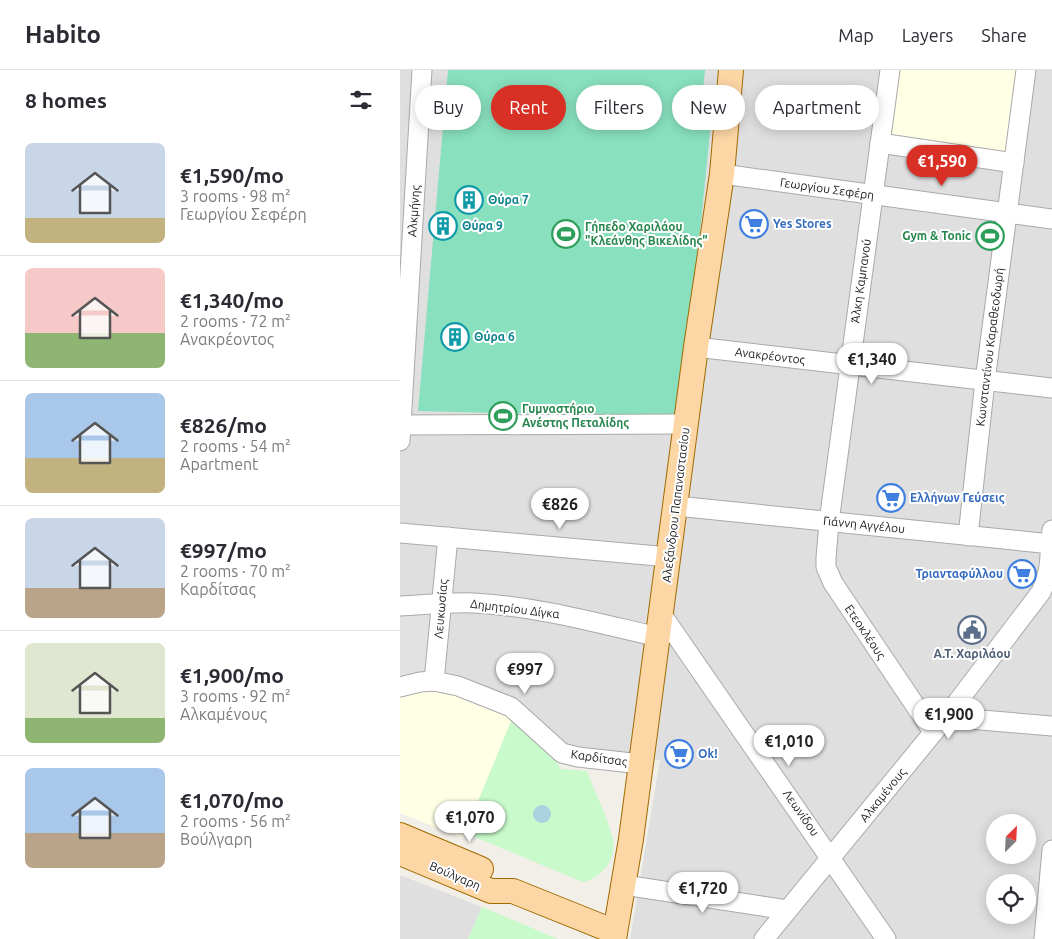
<!DOCTYPE html>
<html lang="en">
<head>
<meta charset="utf-8">
<style>
  body { margin:0; font-family:Ubuntu,sans-serif; background:#f7f7f7; color:#2b2b33; height:100vh; display:flex; flex-direction:column; font-size:19px; white-space:nowrap }
  * { box-sizing:border-box; margin:0 }
  p { font-size:16px; color:#7c7c81 }
  .icon { flex:none; width:28px; height:28px; fill:none; stroke:currentColor; stroke-width:2; stroke-linecap:round; stroke-linejoin:round }
  .map { position:relative; flex:1; overflow:hidden }
  .side { display:flex; flex-direction:column; background:#fff; width:400px }
  .side>* { flex:none }
  .hud { position:absolute; left:15px; top:15px; width:475px; height:45px; display:flex; gap:10px }
  .needle { width:32px; rotate:24deg }
  .tools { position:absolute; left:586px; top:744px; display:grid; gap:10px }
  .tools a { display:grid; place-items:center; width:50px; height:50px; border-radius:50%; background:#fff; box-shadow:0 2px 12px #0003; font-size:25px }
  .price { position:absolute; translate:-50% -42px; padding:0 11px; border-radius:18px; background:#fff; color:#222; font-size:16px; line-height:32px; filter:drop-shadow(0 1px 2px #0008) }
  .price::after { content:''; position:absolute; left:50%; top:30px; width:15px; height:11px; margin-left:-8px; background:inherit; clip-path:polygon(0 0,100% 0,50% 100%) }
  .price.active { background:#d93025; color:#fff }
  ul { padding:0; list-style:none }
  li { display:flex; align-items:center; gap:15px; height:125px; padding:0 25px }
  li+li { border-top:1px solid #e1e1e2 }
  li span { display:grid; place-items:center; flex:none; width:140px; height:100px; border-radius:8px; color:#555 }
  li>.icon { margin-inline-start:auto }
  span .icon { width:60px; height:60px; fill:#fffc; stroke-width:1 }
  li b { font-size:21px }
  h2 { display:flex; justify-content:space-between; align-items:center; height:60px; padding:0 25px; font-size:21px }
  .tag { padding:0 18px; border-radius:22px; background:#fff; box-shadow:0 2px 12px #0003; font-size:18px; line-height:45px }
  .tag.active { background:#d93025; color:#fff }
  header { display:flex; align-items:center; gap:30px; box-sizing:border-box; height:70px; padding:0 25px; background:#fff; border-bottom:1px solid #e1e1e2 }
  header strong { font-size:24px }
  nav { display:flex; gap:28px; margin-inline-start:auto; font-size:18px }
  main { display:flex; flex:1; min-height:0 }
  .map>svg:first-child { display:block }
</style>
</head>
<body>
<header>
<strong>Habito</strong>
<nav><a>Map</a><a>Layers</a><a>Share</a></nav>
</header>
<main>
<section class="side">
<h2>8 homes<svg class="icon" aria-label="filters" viewBox="0 0 24 24"><path d="M4 7h16M4 17h16"/><circle cx="9" cy="7" r="2"/><circle cx="15" cy="17" r="2"/></svg></h2>
<ul>
<li><span style="background:linear-gradient(#c9d6e8 75%,#c2b280 0)"><svg class="icon" aria-label="home" viewBox="0 0 24 24"><path d="M3 11l9-7 9 7M6 9v11h12V9"/></svg></span><div><b>€1,590/mo</b><p>3 rooms · 98 m²</p><p>Γεωργίου Σεφέρη</p></div></li>
<li><span style="background:linear-gradient(#f6c9c9 65%,#8fb573 0)"><svg class="icon" aria-label="home" viewBox="0 0 24 24"><path d="M3 11l9-7 9 7M6 9v11h12V9"/></svg></span><div><b>€1,340/mo</b><p>2 rooms · 72 m²</p><p>Ανακρέοντος</p></div></li>
<li><span style="background:linear-gradient(#a9c7e8 65%,#c2b280 0)"><svg class="icon" aria-label="home" viewBox="0 0 24 24"><path d="M3 11l9-7 9 7M6 9v11h12V9"/></svg></span><div><b>€826/mo</b><p>2 rooms · 54 m²</p><p>Apartment</p></div></li>
<li><span style="background:linear-gradient(#c9d6e8 70%,#b9a48a 0)"><svg class="icon" aria-label="home" viewBox="0 0 24 24"><path d="M3 11l9-7 9 7M6 9v11h12V9"/></svg></span><div><b>€997/mo</b><p>2 rooms · 70 m²</p><p>Καρδίτσας</p></div></li>
<li><span style="background:linear-gradient(#dfe7d0 75%,#8fb573 0)"><svg class="icon" aria-label="home" viewBox="0 0 24 24"><path d="M3 11l9-7 9 7M6 9v11h12V9"/></svg></span><div><b>€1,900/mo</b><p>3 rooms · 92 m²</p><p>Αλκαμένους</p></div></li>
<li><span style="background:linear-gradient(#a9c7e8 65%,#b9a48a 0)"><svg class="icon" aria-label="home" viewBox="0 0 24 24"><path d="M3 11l9-7 9 7M6 9v11h12V9"/></svg></span><div><b>€1,070/mo</b><p>2 rooms · 56 m²</p><p>Βούλγαρη</p></div></li>
</ul>
</section>
<div class="map">
<svg width="652" height="869" viewBox="0 0 652 869">
  <rect width="100%" height="100%" fill="#f2efe9"/>
  <g fill="#e0dfdf" fill-rule="evenodd">
    <path d="M0,0H652V869H230L260,690L170,678L129,641L0,612ZM595,752H628V785H595ZM595,812H628V845H595Z"/>
    <polygon points="0,805 82,837 68,869 0,869"/>
  </g>
  <g fill="#ffffe5">
    <polygon points="500,0 620,0 608,88 489,71"/>
    <polygon points="12,618 51,621 112,649 63,768 0,743 0,622"/>
  </g>
  <g fill="#c8facc">
    <path d="M112,649C129,662 154,677 160,699L187,701C195,724 208,747 213,770C217,790 201,808 183,812L65,763Z"/>
    <polygon points="82,837 158,869 68,869"/>
  </g>
  <polygon fill="#88e0be" points="48,0 305,0 300,49 311,51 293,233 276,347 18,341"/>
  <polygon fill="#e2e2e2" points="33,544 27,607 0,612 0,545"/>
  <circle fill="#aad3df" cx="142" cy="744" r="9"/>
  <g fill="none" stroke-linecap="round" stroke-linejoin="round">
    <defs>
      <g id="minor">
        <polyline points="490,0 429,452 426,488 426,497 433,513 533,662"/>
        <polyline points="480,73 614,93"/>
        <polyline points="322,104 652,149"/>
        <polyline points="296,277 652,318"/>
        <polyline points="1,355 287,354"/>
        <polyline points="0,371 22,0"/>
        <polyline points="276,436 652,474"/>
        <polyline points="0,463 269,487"/>
        <polyline points="568,466 585,311 626,0"/>
        <path d="M0,536C24,535 49,532 73,533C136,536 197,553 258,567"/>
        <polyline points="262,545 486,869"/>
        <polyline points="34,611 48,467"/>
        <polyline points="0,617 20,612 34,611 58,616 111,637 162,683 178,687 241,694"/>
        <polyline points="546,647 652,656"/>
        <polyline points="224,815 387,840"/>
        <path d="M364,869L546,647L641,522C652,500 649,484 652,460"/>
        <polyline points="644,869 652,780"/>
      </g>
      <g id="major">
        <polyline points="0,765 81,799"/>
        <polyline points="0,783 91,821 113,821 215,862"/>
        <polyline points="214,869 231,769 296,277 322,104 331,0"/>
      </g>
    </defs>
    <use href="#minor" stroke="#a9a9a9" stroke-width="21"/>
    <use href="#major" stroke="#a06b00" stroke-width="26"/>
    <use href="#minor" stroke="#fff" stroke-width="19"/>
    <use href="#major" stroke="#fcd6a4" stroke-width="24"/>
  </g>
  <defs>
    <symbol id="building-ring" viewBox="-11 -11 22 22"><circle r="9.5" fill="#fff" stroke="#0f9aa8" stroke-width="1.5"/><path d="M-4-6H4V6H1V3H-1V6H-4ZM-2.5-4.3h1.7v1.8h-1.7ZM.8-4.3h1.7v1.8H.8ZM-2.5-1h1.7V.8h-1.7ZM.8-1h1.7V.8H.8Z" fill="#0f9aa8"/></symbol>
    <symbol id="supermarket-ring" viewBox="-11 -11 22 22"><circle r="9.5" fill="#fff" stroke="#3f7fe0" stroke-width="1.5"/><path d="M-6-5.5h2.5l.6 2H6L4.5 2H-2.5L-4.4-4H-6ZM-1.5 3.2a1.3 1.3 0 1 0 .1 0ZM3 3.2a1.3 1.3 0 1 0 .1 0Z" fill="#3f7fe0"/></symbol>
    <symbol id="stadium-ring" viewBox="-11 -11 22 22"><circle r="9.5" fill="#fff" stroke="#2e9e5b" stroke-width="1.5"/><path d="M0-5a6.5 5 0 1 0 0 10a6.5 5 0 1 0 0-10ZM-3.5-1.8h7v3.6h-7Z" fill="#2e9e5b"/></symbol>
    <symbol id="civic-ring" viewBox="-11 -11 22 22"><circle r="9.5" fill="#fff" stroke="#5c6f8a" stroke-width="1.5"/><path d="M-.6-6.5H3V-4.5H.6V-3L4-1V1h2V6H-6V1h2V-1L-.6-3ZM-1.2 2.5V6h2.4V2.5Z" fill="#5c6f8a"/></symbol>
  </defs>
  <g fill-rule="evenodd">
    <use href="#building-ring" x="53" y="114" width="32" height="32"/>
    <use href="#supermarket-ring" x="338" y="138" width="32" height="32"/>
    <use href="#building-ring" x="27" y="140" width="32" height="32"/>
    <use href="#stadium-ring" x="150" y="148" width="32" height="32"/>
    <use href="#stadium-ring" x="574" y="150" width="32" height="32"/>
    <use href="#building-ring" x="39" y="251" width="32" height="32"/>
    <use href="#stadium-ring" x="87" y="330" width="32" height="32"/>
    <use href="#supermarket-ring" x="475" y="412" width="32" height="32"/>
    <use href="#supermarket-ring" x="606" y="488" width="32" height="32"/>
    <use href="#civic-ring" x="556" y="544" width="32" height="32"/>
    <use href="#supermarket-ring" x="263" y="668" width="32" height="32"/>
  </g>
  <g text-anchor="middle" stroke-width="4" stroke-linejoin="round" paint-order="stroke">
    <g font-size="12" fill="#222" stroke="#fff">
      <text transform="translate(427 119) rotate(8)" y="4">Γεωργίου Σεφέρη</text>
      <text transform="translate(14 141) rotate(-86)" y="4">Αλκμήνης</text>
      <text transform="translate(461 211) rotate(-82)" y="4">Άλκη Καμπανού</text>
      <text transform="translate(590 277) rotate(-83)" y="4">Κωνσταντίνου Καραθεοδωρή</text>
      <text transform="translate(370 286) rotate(7)" y="4">Ανακρέοντος</text>
      <text transform="translate(276 435) rotate(-83)" y="4">Αλεξάνδρου Παπαναστασίου</text>
      <text transform="translate(464 455) rotate(6)" y="4">Γιάννη Αγγέλου</text>
      <text transform="translate(41 539) rotate(-85)" y="4">Λευκωσίας</text>
      <text transform="translate(115 539) rotate(7)" y="4">Δημητρίου Δίγκα</text>
      <text transform="translate(465 562) rotate(56)" y="4">Ετεοκλέους</text>
      <text transform="translate(199 688) rotate(8)" y="4">Καρδίτσας</text>
      <text transform="translate(483 725) rotate(-51)" y="4">Αλκαμένους</text>
      <text transform="translate(401 743) rotate(55)" y="4">Λεωνίδου</text>
      <text transform="translate(55 806) rotate(23)" y="4">Βούλγαρη</text>
    </g>
    <g font-size="12" font-weight="bold" fill="#0d838f" stroke="#fff" text-anchor="start">
      <text x="88" y="134">Θύρα 7</text>
      <text x="62" y="160">Θύρα 9</text>
      <text x="74" y="271">Θύρα 6</text>
    </g>
    <g font-size="12" font-weight="bold" fill="#366cbe" stroke="#fff" text-anchor="start">
      <text x="373" y="158">Yes Stores</text>
      <text x="510" y="432">Ελλήνων Γεύσεις</text>
      <text x="603" y="508" text-anchor="end">Τριανταφύλλου</text>
      <text x="298" y="688">Ok!</text>
    </g>
    <g font-size="12" font-weight="bold" fill="#27864d" stroke="#fff" text-anchor="start">
      <text x="185" y="161">Γήπεδο Χαριλάου<tspan x="185" dy="14">"Κλεάνθης Βικελίδης"</tspan></text>
      <text x="571" y="170" text-anchor="end">Gym &amp; Tonic</text>
      <text x="122" y="343">Γυμναστήριο<tspan x="122" dy="14">Ανέστης Πεταλίδης</tspan></text>
    </g>
    <g font-size="12" font-weight="bold" fill="#4e5e75" stroke="#fff">
      <text x="572" y="588">Α.Τ. Χαριλάου</text>
    </g>
  </g>
</svg>
<div class="tools">
<a><svg class="needle" viewBox="-14 -14 28 28"><path d="M0-13l5 13h-10z" fill="#e53935"/><path d="M0 13l5-13h-10z" fill="#7c7c81"/></svg></a>
<a><svg class="icon" aria-label="locate" viewBox="0 0 24 24"><circle cx="12" cy="12" r="6"/><path d="M12 2v4M12 18v4M2 12h4M18 12h4"/></svg></a>
</div>
<b class="price active" style="left:542px;top:117px">€1,590</b>
<b class="price" style="left:472px;top:315px">€1,340</b>
<b class="price" style="left:160px;top:460px">€826</b>
<b class="price" style="left:125px;top:625px">€997</b>
<b class="price" style="left:549px;top:670px">€1,900</b>
<b class="price" style="left:389px;top:697px">€1,010</b>
<b class="price" style="left:70px;top:773px">€1,070</b>
<b class="price" style="left:303px;top:844px">€1,720</b>
<div class="hud">
<a class="tag">Buy</a>
<a class="tag active">Rent</a>
<a class="tag">Filters</a>
<a class="tag">New</a>
<a class="tag">Apartment</a>
</div>
</div>
</main>
</body>
</html>
